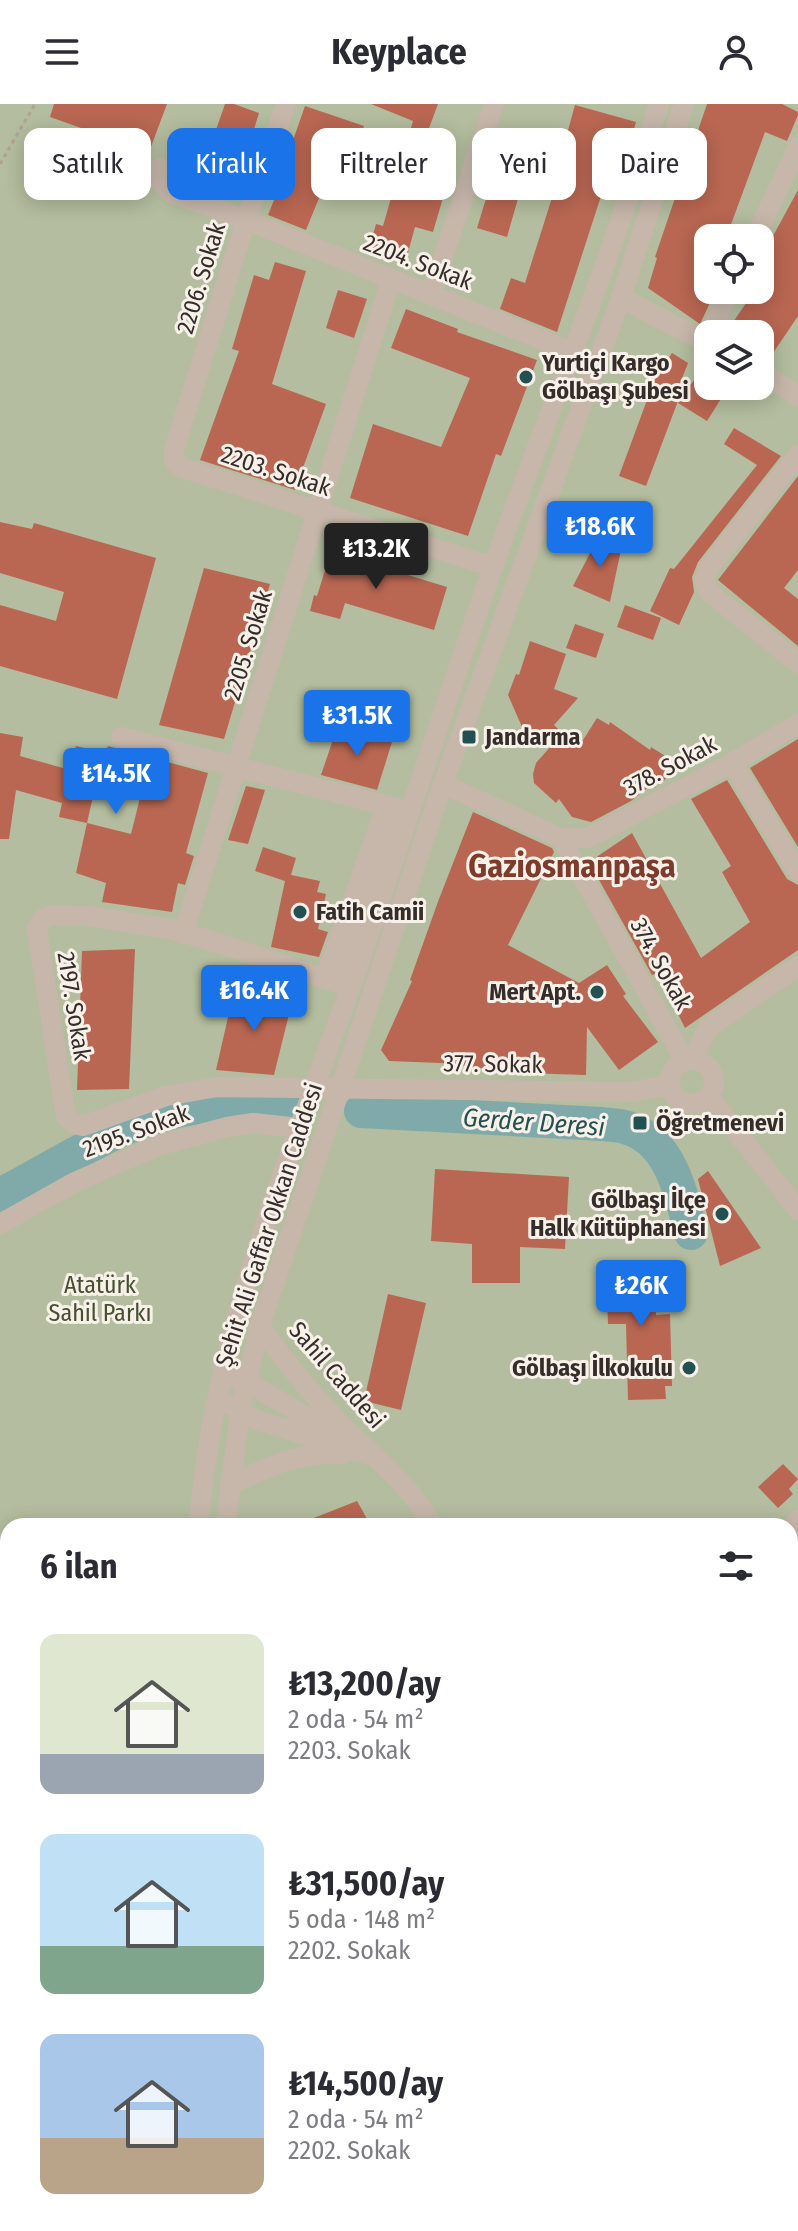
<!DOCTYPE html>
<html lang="tr">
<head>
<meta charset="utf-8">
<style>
  body { margin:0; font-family:"Fira Sans Condensed",sans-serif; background:#f7f7f7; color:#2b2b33; height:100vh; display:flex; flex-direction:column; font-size:30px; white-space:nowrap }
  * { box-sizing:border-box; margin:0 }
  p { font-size:26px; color:#7c7c81 }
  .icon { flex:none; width:44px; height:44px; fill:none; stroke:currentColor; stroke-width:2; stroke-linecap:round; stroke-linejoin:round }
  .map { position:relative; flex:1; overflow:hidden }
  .panel { position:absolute; left:0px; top:1414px; width:798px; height:714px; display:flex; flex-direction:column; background:#fff; border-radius:24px 24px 0 0; box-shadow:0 4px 20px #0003 }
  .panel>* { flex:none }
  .top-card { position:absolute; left:24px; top:24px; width:750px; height:72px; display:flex; gap:16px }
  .fabs { position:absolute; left:694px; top:120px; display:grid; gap:16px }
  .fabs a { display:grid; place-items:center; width:80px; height:80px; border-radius:16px; background:#fff; box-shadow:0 4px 20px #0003; font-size:40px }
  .price { position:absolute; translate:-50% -68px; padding:0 18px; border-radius:8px; background:#1a73e8; color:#fff; font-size:26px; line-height:52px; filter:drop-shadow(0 2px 4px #0008) }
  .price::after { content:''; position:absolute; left:50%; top:48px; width:24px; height:18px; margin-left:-12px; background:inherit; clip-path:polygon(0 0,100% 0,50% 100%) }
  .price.on { background:#222; color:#fff }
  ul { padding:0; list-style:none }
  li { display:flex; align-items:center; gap:24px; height:200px; padding:0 40px }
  li span { display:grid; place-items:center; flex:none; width:224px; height:160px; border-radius:16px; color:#555 }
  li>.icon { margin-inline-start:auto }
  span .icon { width:96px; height:96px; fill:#fffc; stroke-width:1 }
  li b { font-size:34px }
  h2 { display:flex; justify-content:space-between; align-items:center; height:96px; padding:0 40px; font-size:34px }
  .pill { padding:0 28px; border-radius:16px; background:#fff; box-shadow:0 4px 20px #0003; font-size:28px; line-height:72px }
  .pill.on { background:#1a73e8; color:#fff }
  header { display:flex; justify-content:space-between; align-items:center; height:104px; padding:0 40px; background:#fff; font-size:36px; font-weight:700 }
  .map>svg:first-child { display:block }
</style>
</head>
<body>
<header><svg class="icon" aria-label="menu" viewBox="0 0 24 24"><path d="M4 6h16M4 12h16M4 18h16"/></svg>Keyplace<svg class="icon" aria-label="person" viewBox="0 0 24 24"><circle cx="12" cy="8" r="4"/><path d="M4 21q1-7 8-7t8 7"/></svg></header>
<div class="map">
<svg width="798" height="2127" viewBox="0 0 798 2127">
  <rect width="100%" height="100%" fill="#f0e7de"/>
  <path fill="#b4bd9f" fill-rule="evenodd" d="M0,0H798V2127H0ZM708,134H760V186H708ZM708,230H760V282H708ZM8,1422H790V2120H8Z"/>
  <rect fill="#80aaaa" x="0" y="1587" width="8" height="208"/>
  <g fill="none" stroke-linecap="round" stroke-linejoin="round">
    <g stroke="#80aaaa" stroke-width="34">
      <path d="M361,1007L602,1020C610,1021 620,1021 628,1024C672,1038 681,1091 691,1129"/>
      <path d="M0,1091C40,1070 79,1046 119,1027C172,1002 232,996 288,1001"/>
    </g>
  </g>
  <g fill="#b96752" fill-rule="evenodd">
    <polygon points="54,0 167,0 149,48 50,13"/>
    <polygon points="225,0 234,0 259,9 251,35 246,33 228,94 177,77 173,72 184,35 210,43"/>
    <polygon points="371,0 438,0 422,43 449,51 444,71 449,73 433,128 415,123 406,156 369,145 376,120 383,122 413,17"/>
    <polygon points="707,0 782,0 798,8 798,11 787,37 765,28 726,134 708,134 708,186 716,186 700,220 648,184 657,154 655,153"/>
    <polygon points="575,1 636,18 615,92 602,89 557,228 500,205 511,174 525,179 557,78 525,70 507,133 477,124 499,52 511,56 521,24 565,37"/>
    <polygon points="305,2 364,22 341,96 321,89 306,126 268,111 282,76 279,76"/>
    <polygon points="798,86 798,212 771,252 760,245 760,230 738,230 729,224 755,186 760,186 760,156"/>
    <polygon points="275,158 306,167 272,280 326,300 295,386 200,356 239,247 232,245 254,171 269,176"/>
    <polygon points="338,186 367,195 354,234 326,224"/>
    <polygon points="406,205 458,225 457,228 537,256 501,352 496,350 468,432 350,394 373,320 441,343 470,274 391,244"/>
    <polygon points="672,249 688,259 674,295 678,297 646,382 619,372 654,277"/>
    <polygon points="708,256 708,282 729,282 707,317 678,299"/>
    <polygon points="734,324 781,352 698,458 692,473 694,488 679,521 650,507 670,464 674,465 757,361 724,340"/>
    <polygon points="798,372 798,466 784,484 798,495 798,542 718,476"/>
    <polygon points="0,418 32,425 34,419 156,454 117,595 0,562 0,501 56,517 64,488 0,469"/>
    <polygon points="600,430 622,441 610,498 573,482"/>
    <polygon points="332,444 368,451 367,454 377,456 375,461 447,483 434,526 345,499 340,515 310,507 314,491 317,492"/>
    <polygon points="204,464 270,480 224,635 159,621"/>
    <polygon points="625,501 661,514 653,536 617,523"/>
    <polygon points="575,520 604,530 596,554 566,544"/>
    <polygon points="530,537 566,550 554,585 578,594 554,621 578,644 597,614 609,621 610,618 650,646 651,643 667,653 666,656 674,661 664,677 658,678 655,684 651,681 631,697 591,718 572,713 559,695 556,699 534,679 533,670 536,659 551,642 526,632 508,591 516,570 519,571"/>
    <polygon points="338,621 392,638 377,686 321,671"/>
    <path d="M0,629L23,633L20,652L70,666L76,642L106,649L108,642L208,669L186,749L194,752L185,781L178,779L172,808L102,798L106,779L76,769L87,719L59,713L62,699L16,686L9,735H0ZM98,670L127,678L124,692L140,694L131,730L87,719Z"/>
    <polygon points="798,635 798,743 750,664"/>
    <polygon points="727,676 787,775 798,781 798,846 685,924 671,896 655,870 652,871 589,758 632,729 701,854 750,818 722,768 731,762 691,695"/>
    <polygon points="246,682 265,686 248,740 228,736"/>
    <polygon points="473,708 552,744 554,748 508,841 579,879 607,861 626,890 623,892 658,938 619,966 587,923 586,971 522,969 441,959 389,957 381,946 412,877 410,876 439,795"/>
    <polygon points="263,743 296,754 291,771 320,777 317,788 326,790 318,825 328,828 319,853 271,843 285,777 255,767"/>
    <polygon points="135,845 129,985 77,986 82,847"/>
    <polygon points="234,887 293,894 274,971 216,966"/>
    <polygon points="435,1065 569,1073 565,1145 520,1143 520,1179 472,1179 472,1140 431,1137"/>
    <polygon points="708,1067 761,1144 720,1162 698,1075"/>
    <polygon points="654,1157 656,1211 670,1210 672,1282 665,1282 666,1295 628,1296 626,1220 608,1220 606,1158"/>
    <polygon points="388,1190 426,1199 401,1306 364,1297"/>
    <polygon points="783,1360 798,1375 789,1385 793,1390 778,1404 758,1383"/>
    <polygon points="357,1397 371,1422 296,1422 296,1421"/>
  </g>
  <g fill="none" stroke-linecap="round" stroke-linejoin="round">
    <g stroke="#b2a195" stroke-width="3" stroke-dasharray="4 4" stroke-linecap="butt">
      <polyline points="0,60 35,0"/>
      <polyline points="0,1567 8,1568"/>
      <polyline points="0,2077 8,2070"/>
    </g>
    <g stroke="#c7b7ab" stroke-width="20">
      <polyline points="286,0 246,116 174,346 174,356 180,363 493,463"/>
      <polyline points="160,64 159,76 170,88 246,116 572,248"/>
      <polyline points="755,134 798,43"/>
      <polyline points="431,190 494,0"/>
      <polyline points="621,194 708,239"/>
      <polyline points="709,230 730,186"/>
      <polyline points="760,267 798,292"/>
      <path d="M798,351L711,461C704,472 702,478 710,489L798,559"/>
      <polyline points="121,633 400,705"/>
      <polyline points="732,659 798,768"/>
      <polyline points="443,680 561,734 685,957"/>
      <polygon points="384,708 393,721 340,872 327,869"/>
      <polyline points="561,734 588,734 732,659 798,620"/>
      <polyline points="183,830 391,176"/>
      <polyline points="350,883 202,834 170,825 88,812 50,811 42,816 37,825 66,1013 75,1020 83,1022 166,992 217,983 630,988 670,981"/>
      <circle cx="692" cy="978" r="22"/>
      <polyline points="693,956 706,927 712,921 798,862"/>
      <polyline points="709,993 798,1106"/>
      <polyline points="0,1120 73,1079 157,1042 227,1023 253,1019 300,1024"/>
      <path d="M260,1222C286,1259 314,1294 347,1326C378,1357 412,1382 432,1422"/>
      <polyline points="236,1275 251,1280 344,1335"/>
      <polyline points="229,1300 254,1315 367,1350"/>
      <path d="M230,1381C267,1363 301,1347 343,1350"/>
      <path d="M199,1422C212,1237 287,1061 349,888C399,746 444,602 494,460C549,307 611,156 659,0"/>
      <polyline points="226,1422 240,1308 260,1222 443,680 621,194 684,0"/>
      <polyline points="790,1425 798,1416"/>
      <polyline points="790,1558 798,1552"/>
      <polyline points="790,1582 798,1574"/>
      <polyline points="790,1741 798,1750"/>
      <polyline points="790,1803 798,1796"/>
      <polyline points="790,1960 798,1970"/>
      <polyline points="324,2120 324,2127"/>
      <polyline points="429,2120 434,2127"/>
      <polyline points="633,2120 640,2127"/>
      <polyline points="79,2127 84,2120"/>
      <polyline points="592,2127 599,2120"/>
    </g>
    <polyline stroke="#76645c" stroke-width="20" points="217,2120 220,2127"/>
    <g stroke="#554741" stroke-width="24">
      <polyline points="790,1472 798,1464"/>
      <polyline points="790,1524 798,1516"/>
      <polyline points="194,2127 201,2120"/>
      <polyline points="236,2127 242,2120"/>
    </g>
  </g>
  <g fill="#235152" stroke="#f8f1ea" stroke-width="3">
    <circle cx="526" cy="273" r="8"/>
    <rect x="461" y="625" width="16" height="16" rx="4"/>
    <circle cx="300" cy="808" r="8"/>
    <circle cx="597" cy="888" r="8"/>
    <rect x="632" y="1011" width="16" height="16" rx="4"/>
    <circle cx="722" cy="1110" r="8"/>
    <circle cx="689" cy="1264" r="8"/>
  </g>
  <g text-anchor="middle" stroke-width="6" stroke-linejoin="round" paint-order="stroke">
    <g font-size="24" fill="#352d29" stroke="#f8f1ea">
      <text transform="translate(418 158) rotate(21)" y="8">2204. Sokak</text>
      <text transform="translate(201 174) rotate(-73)" y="8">2206. Sokak</text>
      <text transform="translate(276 367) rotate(18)" y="8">2203. Sokak</text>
      <text transform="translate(248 541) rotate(-73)" y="8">2205. Sokak</text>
      <text transform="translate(670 662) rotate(-28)" y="8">378. Sokak</text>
      <text transform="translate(661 860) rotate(61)" y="8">374. Sokak</text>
      <text transform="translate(74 902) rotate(81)" y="8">2197. Sokak</text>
      <text transform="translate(493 960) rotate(1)" y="8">377. Sokak</text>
      <text transform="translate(136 1027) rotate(-20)" y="8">2195. Sokak</text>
      <text transform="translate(269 1121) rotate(-72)" y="8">Şehit Ali Gaffar Okkan Caddesi</text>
      <text transform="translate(337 1271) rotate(49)" y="8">Sahil Caddesi</text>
    </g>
    <g font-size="24" font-weight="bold" fill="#352d29" stroke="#f8f1ea" text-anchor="start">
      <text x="542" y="267">Yurtiçi Kargo<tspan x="542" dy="28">Gölbaşı Şubesi</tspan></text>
      <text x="485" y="641">Jandarma</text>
      <text x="316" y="816">Fatih Camii</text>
      <text x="581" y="896" text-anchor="end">Mert Apt.</text>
      <text x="656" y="1027">Öğretmenevi</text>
      <text x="706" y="1104" text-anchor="end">Gölbaşı İlçe<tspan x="706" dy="28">Halk Kütüphanesi</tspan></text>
      <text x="673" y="1272" text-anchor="end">Gölbaşı İlkokulu</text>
    </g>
    <g font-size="24" fill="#465130" stroke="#f8f1ea">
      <text x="100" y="1189">Atatürk<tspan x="100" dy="28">Sahil Parkı</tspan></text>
    </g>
    <g font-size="26" font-style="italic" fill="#235152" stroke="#f8f1ea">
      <text transform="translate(534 1018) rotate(4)" y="9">Gerder Deresi</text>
    </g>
    <g font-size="32" font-weight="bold" fill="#7c3b2b" stroke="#f8f1ea">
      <text x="572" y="773">Gaziosmanpaşa</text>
    </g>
  </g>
</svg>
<div class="fabs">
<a><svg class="icon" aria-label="locate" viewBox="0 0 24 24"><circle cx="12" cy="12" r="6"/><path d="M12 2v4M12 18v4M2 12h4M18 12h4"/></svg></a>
<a><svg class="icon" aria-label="layers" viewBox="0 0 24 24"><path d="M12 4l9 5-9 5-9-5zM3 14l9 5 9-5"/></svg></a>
</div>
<b class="price" style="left:600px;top:465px">₺18.6K</b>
<b class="price on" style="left:376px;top:487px">₺13.2K</b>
<b class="price" style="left:357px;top:654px">₺31.5K</b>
<b class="price" style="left:116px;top:712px">₺14.5K</b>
<b class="price" style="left:254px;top:929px">₺16.4K</b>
<b class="price" style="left:641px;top:1224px">₺26K</b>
<div class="top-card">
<a class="pill">Satılık</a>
<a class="pill on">Kiralık</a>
<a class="pill">Filtreler</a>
<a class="pill">Yeni</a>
<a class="pill">Daire</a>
</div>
<section class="panel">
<h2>6 ilan<svg class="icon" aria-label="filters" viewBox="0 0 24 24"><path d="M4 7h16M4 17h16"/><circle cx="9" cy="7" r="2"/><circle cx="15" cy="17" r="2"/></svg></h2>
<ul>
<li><span style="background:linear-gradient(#dfe7d0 75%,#9aa5b1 0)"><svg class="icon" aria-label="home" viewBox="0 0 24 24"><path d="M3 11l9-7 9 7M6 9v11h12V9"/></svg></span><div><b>₺13,200/ay</b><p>2 oda · 54 m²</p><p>2203. Sokak</p></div></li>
<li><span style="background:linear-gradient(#bfe0f5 70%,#7fa58c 0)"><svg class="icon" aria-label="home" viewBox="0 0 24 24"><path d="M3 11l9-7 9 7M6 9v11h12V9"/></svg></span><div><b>₺31,500/ay</b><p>5 oda · 148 m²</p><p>2202. Sokak</p></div></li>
<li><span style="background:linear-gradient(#a9c7e8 65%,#b9a48a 0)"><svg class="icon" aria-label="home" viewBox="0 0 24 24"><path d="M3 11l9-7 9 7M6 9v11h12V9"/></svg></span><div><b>₺14,500/ay</b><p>2 oda · 54 m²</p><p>2202. Sokak</p></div></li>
</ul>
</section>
</div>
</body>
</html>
